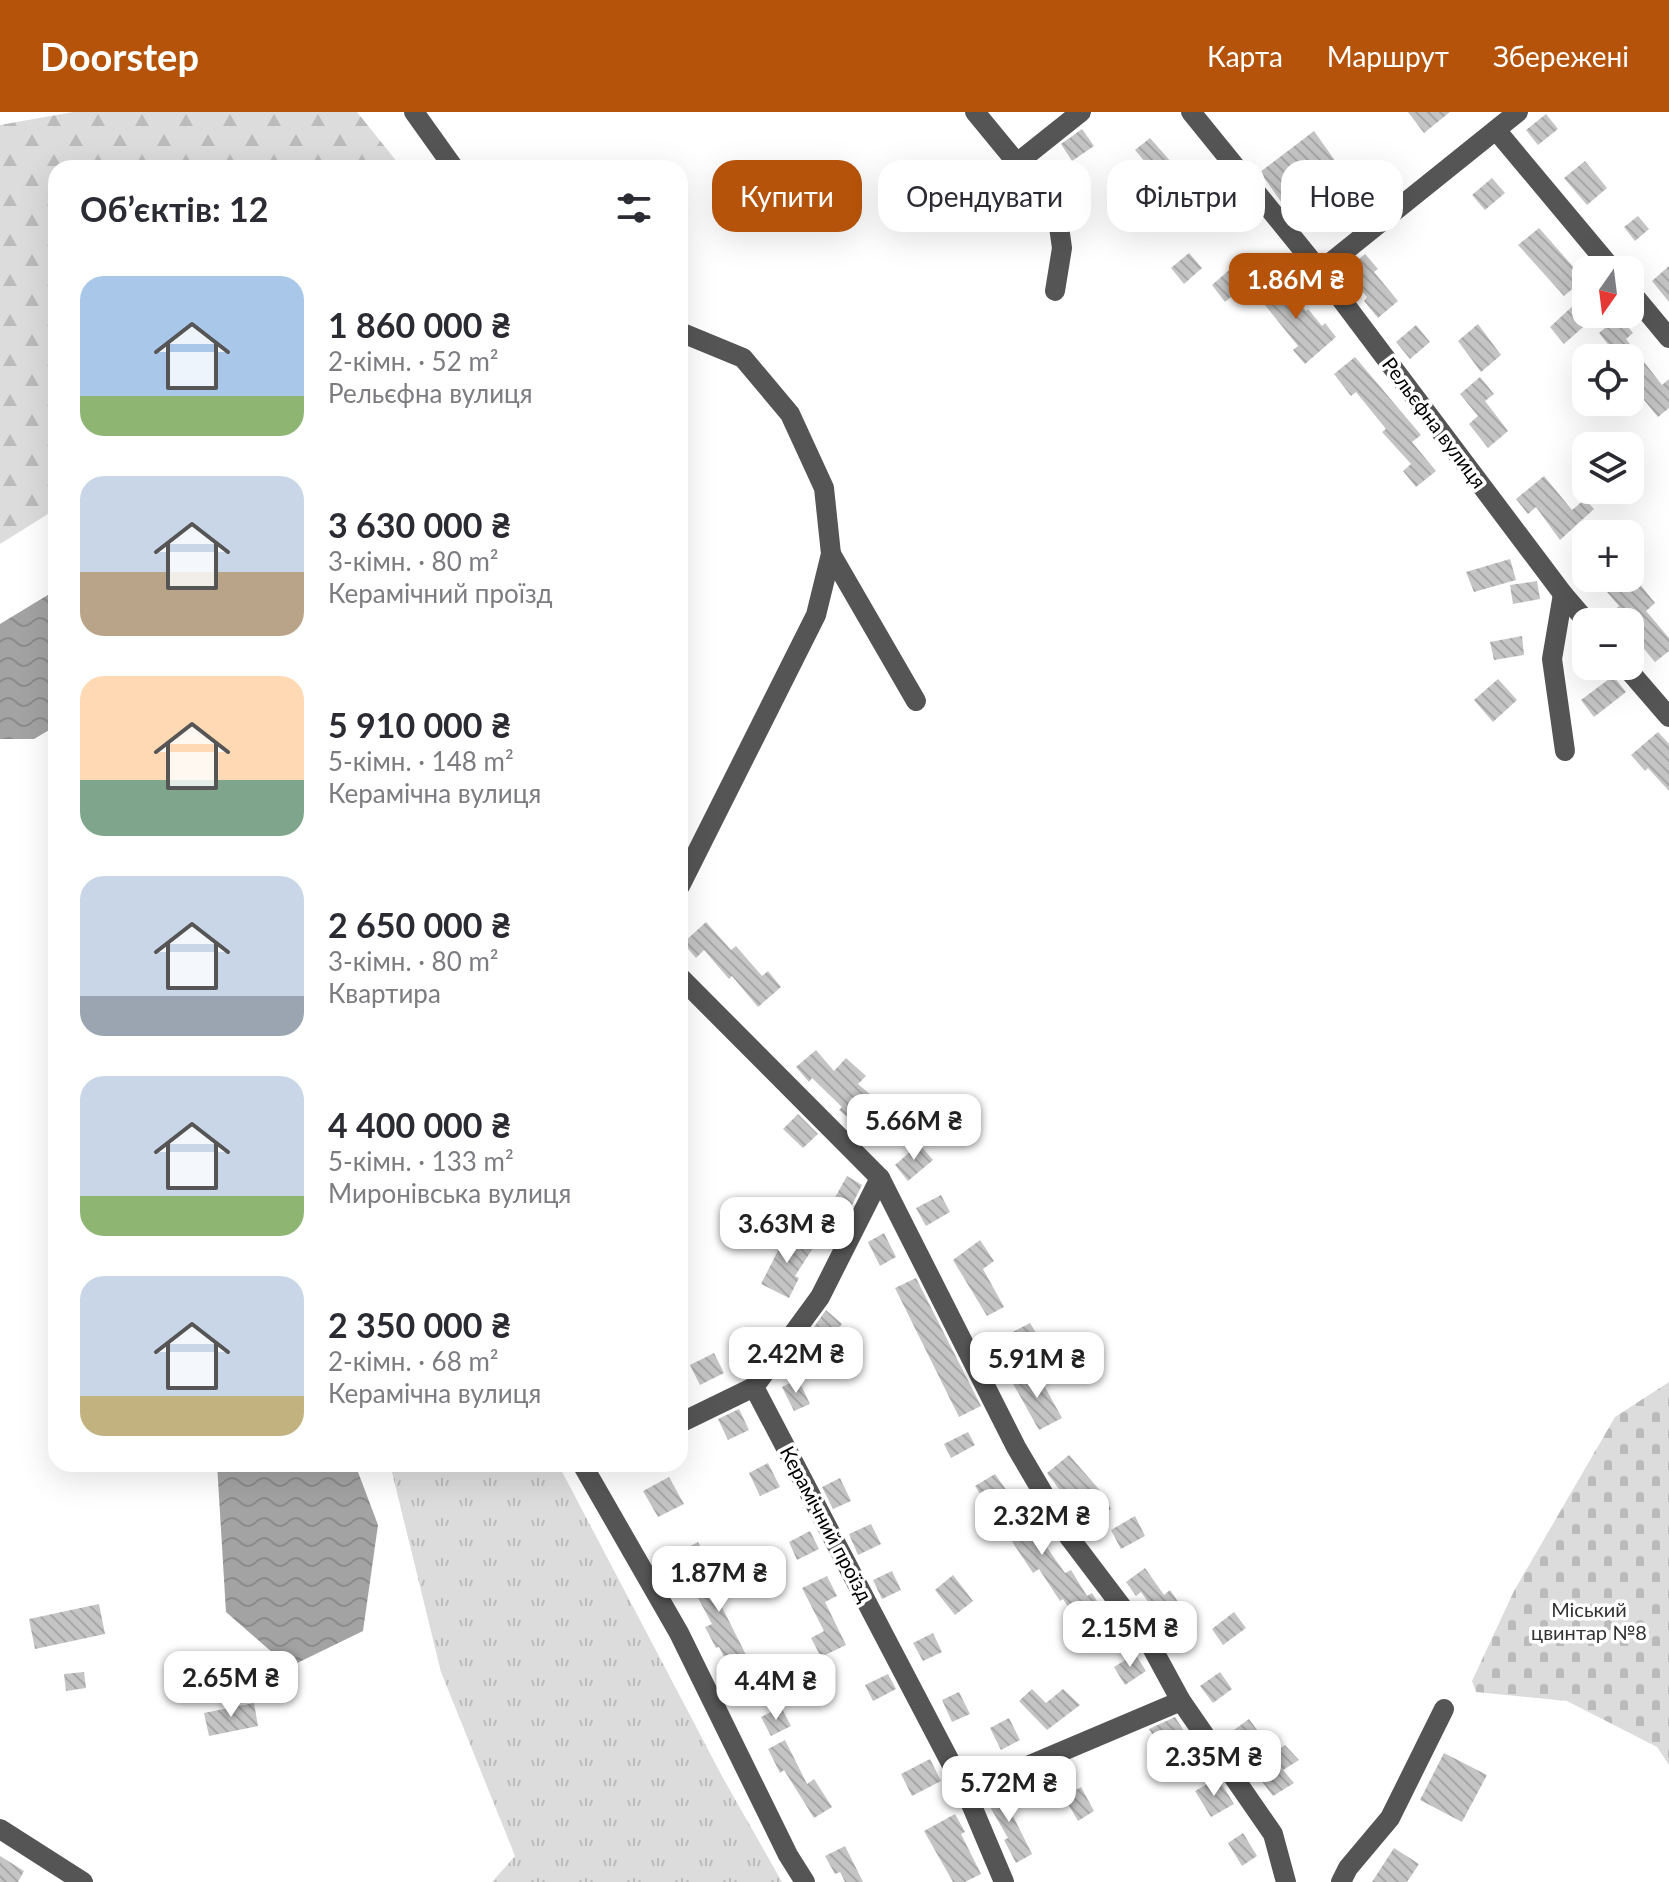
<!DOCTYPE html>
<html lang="uk">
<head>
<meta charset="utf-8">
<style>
  body { margin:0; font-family:Lato,sans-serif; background:#f7f7f7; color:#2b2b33; height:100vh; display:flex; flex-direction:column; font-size:30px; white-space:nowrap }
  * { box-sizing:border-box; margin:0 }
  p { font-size:26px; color:#7c7c81 }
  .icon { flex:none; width:44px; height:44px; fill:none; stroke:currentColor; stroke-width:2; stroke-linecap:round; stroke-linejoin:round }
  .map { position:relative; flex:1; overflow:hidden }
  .drawer { position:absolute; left:48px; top:48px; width:640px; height:1312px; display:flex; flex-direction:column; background:#fff; border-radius:24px; box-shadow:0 8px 32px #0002 }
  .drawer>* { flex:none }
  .guide { position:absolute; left:712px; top:48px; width:760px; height:72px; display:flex; gap:16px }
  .needle { width:52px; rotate:194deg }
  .fabs { position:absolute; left:1572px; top:144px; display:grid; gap:16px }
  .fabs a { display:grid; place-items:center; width:72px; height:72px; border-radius:16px; background:#fff; box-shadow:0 8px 32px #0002; font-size:40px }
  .price { position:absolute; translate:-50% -68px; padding:0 18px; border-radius:16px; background:#fff; color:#222; font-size:26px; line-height:52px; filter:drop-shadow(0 2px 4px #0008) }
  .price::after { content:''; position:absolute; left:50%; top:48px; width:24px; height:18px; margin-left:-12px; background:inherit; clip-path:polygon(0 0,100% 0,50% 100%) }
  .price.on { background:#b45309; color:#fff }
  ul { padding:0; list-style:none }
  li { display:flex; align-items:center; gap:24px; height:200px; padding:0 32px }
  li span { display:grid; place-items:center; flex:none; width:224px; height:160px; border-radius:24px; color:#555 }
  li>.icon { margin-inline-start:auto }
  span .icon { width:96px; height:96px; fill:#fffc; stroke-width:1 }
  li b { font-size:34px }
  h2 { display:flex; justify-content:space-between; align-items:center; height:96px; padding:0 32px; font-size:34px }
  .chip { padding:0 28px; border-radius:24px; background:#fff; box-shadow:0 8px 32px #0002; font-size:28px; line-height:72px }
  .chip.on { background:#b45309; color:#fff }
  header { display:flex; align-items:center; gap:48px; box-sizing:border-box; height:112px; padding:0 40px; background:#b45309; color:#fff }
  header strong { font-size:38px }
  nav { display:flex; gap:44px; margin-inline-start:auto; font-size:28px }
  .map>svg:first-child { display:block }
</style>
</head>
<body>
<header>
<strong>Doorstep</strong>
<nav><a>Карта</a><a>Маршрут</a><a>Збережені</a></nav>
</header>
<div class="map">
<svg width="1669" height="1770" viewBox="0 0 1669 1770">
  <defs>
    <pattern id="grass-tufts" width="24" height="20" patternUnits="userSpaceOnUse" patternTransform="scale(2)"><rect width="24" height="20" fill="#dcdcdc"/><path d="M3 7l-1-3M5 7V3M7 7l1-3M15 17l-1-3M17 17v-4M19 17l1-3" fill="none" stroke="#bbb"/></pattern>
    <pattern id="forest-firs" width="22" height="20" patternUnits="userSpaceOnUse" patternTransform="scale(2)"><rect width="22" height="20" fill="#dcdcdc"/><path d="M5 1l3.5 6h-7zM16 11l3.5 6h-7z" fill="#bbb"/></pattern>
    <pattern id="cemetery-stones" width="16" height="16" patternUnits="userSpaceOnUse" patternTransform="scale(2)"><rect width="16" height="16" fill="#dcdcdc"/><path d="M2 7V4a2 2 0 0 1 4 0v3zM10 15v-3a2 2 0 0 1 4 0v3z" fill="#bbb"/></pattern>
    <pattern id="water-waves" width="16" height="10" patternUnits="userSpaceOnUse" patternTransform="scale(2)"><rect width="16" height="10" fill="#a3a3a3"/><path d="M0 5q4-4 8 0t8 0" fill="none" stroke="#8b8b8b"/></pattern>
    <pattern id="building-back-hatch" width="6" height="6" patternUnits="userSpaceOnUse" patternTransform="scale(2)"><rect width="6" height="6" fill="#c4c4c4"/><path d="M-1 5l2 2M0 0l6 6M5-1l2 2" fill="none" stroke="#a7a7a7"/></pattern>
  </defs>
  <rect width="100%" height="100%" fill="#fff"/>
  <polygon fill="url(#grass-tufts)" points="390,1352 558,1352 723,1666 782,1770 492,1770 515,1744 441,1560"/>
  <polygon fill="url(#forest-firs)" points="73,0 357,0 402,56 56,56 56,397 0,432 0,13"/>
  <polygon fill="url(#cemetery-stones)" points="1669,1270 1669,1653 1657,1635 1567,1589 1476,1580 1472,1569 1514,1479 1615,1305"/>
  <g fill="url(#water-waves)">
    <polygon points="56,478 56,614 34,627 0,627 0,512"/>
    <polygon points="217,1352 355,1352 378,1413 363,1519 289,1555 226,1500"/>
  </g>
  <g fill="url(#building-back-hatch)">
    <polygon points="1408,0 1450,0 1424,21"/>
    <polygon points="1546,2 1558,17 1538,33 1526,18"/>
    <polygon points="1082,17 1094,34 1072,49 1061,32"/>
    <polygon points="1314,19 1336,50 1282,91 1260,60"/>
    <polygon points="1150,26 1195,77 1214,61 1227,77 1186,110 1152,68 1157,64 1135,38"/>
    <polygon points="1585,49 1607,76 1587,93 1564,66"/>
    <polygon points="1492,66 1505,81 1485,98 1472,83"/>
    <polygon points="1638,104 1649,117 1635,129 1624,115"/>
    <polygon points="1539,116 1584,167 1564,184 1518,133"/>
    <polygon points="1189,141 1202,156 1184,172 1171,156"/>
    <polygon points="1365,142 1378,157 1374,160 1398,189 1378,206 1364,189 1367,185 1345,159"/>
    <polygon points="1236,152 1250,169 1225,190 1212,173"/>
    <polygon points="1669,154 1669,190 1652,169"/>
    <polygon points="1279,166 1306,199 1308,197 1322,214 1325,211 1336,225 1305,252 1293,238 1298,234 1257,183"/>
    <polygon points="1577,190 1591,208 1564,232 1550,215"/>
    <polygon points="1619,204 1633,221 1626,227 1662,273 1669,267 1669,296 1658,305 1630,271 1630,246 1619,246 1599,221"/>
    <polygon points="1478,212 1501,243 1481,260 1458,229"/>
    <polygon points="1416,213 1430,230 1410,247 1396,230"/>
    <polygon points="1355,245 1421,323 1412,330 1436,359 1416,375 1403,359 1411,352 1382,320 1386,317 1356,280 1351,284 1334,262"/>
    <polygon points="1480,265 1494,282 1485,289 1508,319 1488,336 1469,312 1478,304 1460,282"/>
    <polygon points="1544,364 1572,398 1585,387 1594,397 1560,428 1536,395 1528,402 1516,387"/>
    <polygon points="1510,447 1516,468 1474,480 1466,460"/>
    <polygon points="1595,466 1635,466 1655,491 1646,499 1669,526 1669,539 1655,550 1630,520 1630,510 1619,510 1612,500 1619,494"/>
    <polygon points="1537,469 1540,487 1513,492 1510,473"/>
    <polygon points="1522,524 1524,543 1494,548 1490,530"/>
    <polygon points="1613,564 1626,580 1594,605 1581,588"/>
    <polygon points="1498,567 1517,588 1493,610 1474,588"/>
    <polygon points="1658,620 1669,632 1669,679 1648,656 1645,659 1631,643"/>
    <polygon points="706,810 731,838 736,834 762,864 768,859 781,875 758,895 732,864 729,867 704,838 696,846 683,831"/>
    <polygon points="816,938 834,959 846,946 866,964 858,972 894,1003 875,1022 857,1004 851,1008 839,998 842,995 812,966 809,970 796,955"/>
    <polygon points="798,1002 818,1022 803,1036 783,1017"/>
    <polygon points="919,1032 933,1048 908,1069 895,1053"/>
    <polygon points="847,1064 862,1073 849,1099 833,1089"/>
    <polygon points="941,1083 950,1100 926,1114 916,1096"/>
    <polygon points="788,1119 813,1136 795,1164 799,1166 789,1186 761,1172"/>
    <polygon points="884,1121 896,1145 880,1154 868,1130"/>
    <polygon points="980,1128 994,1149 983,1157 1004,1195 987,1204 953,1148"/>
    <polygon points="916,1166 981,1294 959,1305 895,1176"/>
    <polygon points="826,1198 842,1212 824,1232 811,1219"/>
    <polygon points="1030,1211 1039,1226 1014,1240 1005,1224"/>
    <polygon points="714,1241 724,1261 700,1273 690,1253"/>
    <polygon points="1035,1257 1062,1306 1039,1318 1012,1270"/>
    <polygon points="798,1267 810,1292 794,1299 782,1275"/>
    <polygon points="739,1297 749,1318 728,1328 718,1307"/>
    <polygon points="968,1320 975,1333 951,1346 944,1332"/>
    <polygon points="1069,1343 1103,1382 1111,1397 1086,1410 1070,1381 1065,1385 1047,1361"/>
    <polygon points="768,1351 780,1375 760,1384 749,1361"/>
    <polygon points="995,1362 1065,1461 1071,1458 1087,1484 1092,1481 1110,1510 1088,1525 1063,1487 1060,1489 1039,1457 1033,1461 975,1374"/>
    <polygon points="669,1365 684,1392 658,1405 643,1379"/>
    <polygon points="840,1366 851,1389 833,1397 822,1375"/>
    <polygon points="1135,1404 1145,1424 1121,1437 1111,1418"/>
    <polygon points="871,1412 881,1432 858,1443 849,1422"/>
    <polygon points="810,1419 819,1437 797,1448 789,1430"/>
    <polygon points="698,1430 717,1466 729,1460 738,1477 718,1487 759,1569 741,1578 719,1535 716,1536 705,1515 712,1512 690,1471 696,1468 681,1439"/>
    <polygon points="1145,1456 1164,1483 1170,1478 1183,1497 1164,1511 1141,1480 1136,1484 1126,1470"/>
    <polygon points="892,1459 901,1478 882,1487 873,1468"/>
    <polygon points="953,1463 973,1489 955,1503 935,1478"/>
    <polygon points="827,1464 837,1484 825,1490 846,1533 821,1545 811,1526 824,1519 802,1476"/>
    <polygon points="99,1492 105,1522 35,1537 29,1507"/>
    <polygon points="1234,1500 1246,1516 1223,1533 1212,1517"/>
    <polygon points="933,1521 942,1540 923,1549 913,1531"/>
    <polygon points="1135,1542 1146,1559 1125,1573 1114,1555"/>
    <polygon points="84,1560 86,1576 66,1579 64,1562"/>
    <polygon points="1220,1560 1232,1577 1213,1591 1200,1574"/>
    <polygon points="888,1562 896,1577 873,1589 865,1573"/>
    <polygon points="1032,1577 1046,1591 1063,1577 1080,1593 1047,1618 1019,1589"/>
    <polygon points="959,1580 970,1602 952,1610 942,1588"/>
    <polygon points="254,1591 258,1614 209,1624 204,1601"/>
    <polygon points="781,1595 791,1614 771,1624 761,1605"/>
    <polygon points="1175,1605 1186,1622 1162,1637 1149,1617"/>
    <polygon points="1009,1606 1020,1628 1001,1638 990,1616"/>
    <polygon points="1249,1607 1274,1641 1285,1633 1299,1648 1283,1658 1294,1671 1273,1684 1227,1623"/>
    <polygon points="785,1628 807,1672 814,1667 832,1695 814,1706 784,1658 780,1661 768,1637"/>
    <polygon points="1444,1641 1487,1663 1462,1710 1420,1688"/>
    <polygon points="930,1647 941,1669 912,1684 901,1662"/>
    <polygon points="1218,1666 1234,1692 1211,1705 1195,1679"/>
    <polygon points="1081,1675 1094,1699 1078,1709 1064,1685"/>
    <polygon points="1007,1677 1017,1694 1010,1698 1032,1742 1016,1751 1004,1728 1008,1726 985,1686"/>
    <polygon points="955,1702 965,1720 961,1722 981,1762 965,1770 953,1770 924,1719"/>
    <polygon points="1243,1721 1257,1744 1242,1754 1228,1731"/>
    <polygon points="845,1734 863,1770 845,1770 840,1760 835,1762 825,1744"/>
    <polygon points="1394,1736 1419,1752 1407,1770 1372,1770"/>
    <polygon points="0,1744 24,1759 18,1770 0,1770"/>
  </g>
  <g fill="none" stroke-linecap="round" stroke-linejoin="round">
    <g stroke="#555" stroke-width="20">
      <polyline points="414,0 454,56"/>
      <polyline points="975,0 1017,51 1055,86 1062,136 1055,179"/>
      <polyline points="1191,0 1320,159 1563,482 1587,510"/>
      <polyline points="1496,18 1613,158"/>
      <polyline points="1017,51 1081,0"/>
      <polyline points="1320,159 1518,0"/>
      <polyline points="1630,179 1669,226"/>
      <polyline points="680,220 743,246 790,302 824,376 831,442 816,503 680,774"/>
      <polyline points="831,442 916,589"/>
      <polyline points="1563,482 1552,547 1565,639"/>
      <polyline points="1625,554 1669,605"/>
      <polyline points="680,865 880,1066 1016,1335 1069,1425 1150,1532 1181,1589 1273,1722 1286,1770"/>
      <polyline points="880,1066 820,1185 754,1275 966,1680 1004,1770"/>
      <polyline points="680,1311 754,1275"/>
      <polyline points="582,1352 679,1521 788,1743 805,1770"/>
      <polyline points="966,1680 1181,1589"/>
      <polyline points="0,1717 83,1770"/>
      <polyline points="1341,1770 1348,1756 1390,1706 1444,1597"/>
    </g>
  </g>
  <g text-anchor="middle" stroke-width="7" stroke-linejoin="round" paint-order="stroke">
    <g font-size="20" fill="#000" stroke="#fff">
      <text transform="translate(1434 311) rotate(53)" y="7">Рельєфна вулиця</text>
      <text transform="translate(826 1412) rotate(62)" y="7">Керамічний проїзд</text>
    </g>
    <g font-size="20" fill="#333" stroke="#fff">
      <text x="1589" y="1505">Міський<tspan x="1589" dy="23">цвинтар №8</tspan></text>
    </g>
  </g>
</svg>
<div class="fabs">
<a><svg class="needle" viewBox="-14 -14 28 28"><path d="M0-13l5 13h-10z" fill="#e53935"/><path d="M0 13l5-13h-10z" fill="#7c7c81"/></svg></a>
<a><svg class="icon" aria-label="locate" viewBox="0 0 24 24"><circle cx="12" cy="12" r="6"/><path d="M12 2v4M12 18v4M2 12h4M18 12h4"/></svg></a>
<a><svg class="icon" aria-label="layers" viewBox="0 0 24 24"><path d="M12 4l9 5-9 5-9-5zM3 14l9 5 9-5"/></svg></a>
<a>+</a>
<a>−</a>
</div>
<b class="price on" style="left:1296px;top:209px">1.86M ₴</b>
<b class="price" style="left:914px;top:1050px">5.66M ₴</b>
<b class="price" style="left:787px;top:1153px">3.63M ₴</b>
<b class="price" style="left:796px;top:1283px">2.42M ₴</b>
<b class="price" style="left:1037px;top:1288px">5.91M ₴</b>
<b class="price" style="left:1042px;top:1445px">2.32M ₴</b>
<b class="price" style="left:719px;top:1502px">1.87M ₴</b>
<b class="price" style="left:1130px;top:1557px">2.15M ₴</b>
<b class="price" style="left:231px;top:1607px">2.65M ₴</b>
<b class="price" style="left:776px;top:1610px">4.4M ₴</b>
<b class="price" style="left:1214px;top:1686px">2.35M ₴</b>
<b class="price" style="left:1009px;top:1712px">5.72M ₴</b>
<div class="guide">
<a class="chip on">Купити</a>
<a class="chip">Орендувати</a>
<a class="chip">Фільтри</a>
<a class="chip">Нове</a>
</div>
<section class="drawer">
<h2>Об’єктів: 12<svg class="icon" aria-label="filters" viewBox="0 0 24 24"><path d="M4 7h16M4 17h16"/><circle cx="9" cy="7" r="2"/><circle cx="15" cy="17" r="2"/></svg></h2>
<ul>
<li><span style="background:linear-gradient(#a9c7e8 75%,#8fb573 0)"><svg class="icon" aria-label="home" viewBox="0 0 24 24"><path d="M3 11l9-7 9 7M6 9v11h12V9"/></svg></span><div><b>1 860 000 ₴</b><p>2-кімн. · 52 m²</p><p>Рельєфна вулиця</p></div></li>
<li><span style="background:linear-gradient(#c9d6e8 60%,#b9a48a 0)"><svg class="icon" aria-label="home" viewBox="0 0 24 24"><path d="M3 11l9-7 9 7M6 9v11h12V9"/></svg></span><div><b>3 630 000 ₴</b><p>3-кімн. · 80 m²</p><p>Керамічний проїзд</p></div></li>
<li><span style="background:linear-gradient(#ffd9b3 65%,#7fa58c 0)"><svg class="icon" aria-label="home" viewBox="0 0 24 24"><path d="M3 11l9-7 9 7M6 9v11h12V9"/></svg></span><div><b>5 910 000 ₴</b><p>5-кімн. · 148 m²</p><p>Керамічна вулиця</p></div></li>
<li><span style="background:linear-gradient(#c9d6e8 75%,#9aa5b1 0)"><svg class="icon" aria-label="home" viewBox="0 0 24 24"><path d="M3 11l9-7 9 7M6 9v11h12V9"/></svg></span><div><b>2 650 000 ₴</b><p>3-кімн. · 80 m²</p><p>Квартира</p></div></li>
<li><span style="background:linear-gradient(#c9d6e8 75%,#8fb573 0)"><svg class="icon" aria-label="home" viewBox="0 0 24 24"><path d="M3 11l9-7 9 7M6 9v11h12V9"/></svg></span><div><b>4 400 000 ₴</b><p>5-кімн. · 133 m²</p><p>Миронівська вулиця</p></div></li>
<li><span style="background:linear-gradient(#c9d6e8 75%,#c2b280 0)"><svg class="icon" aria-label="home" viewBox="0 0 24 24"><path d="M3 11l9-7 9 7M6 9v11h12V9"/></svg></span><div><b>2 350 000 ₴</b><p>2-кімн. · 68 m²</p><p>Керамічна вулиця</p></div></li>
</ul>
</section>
</div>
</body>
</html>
